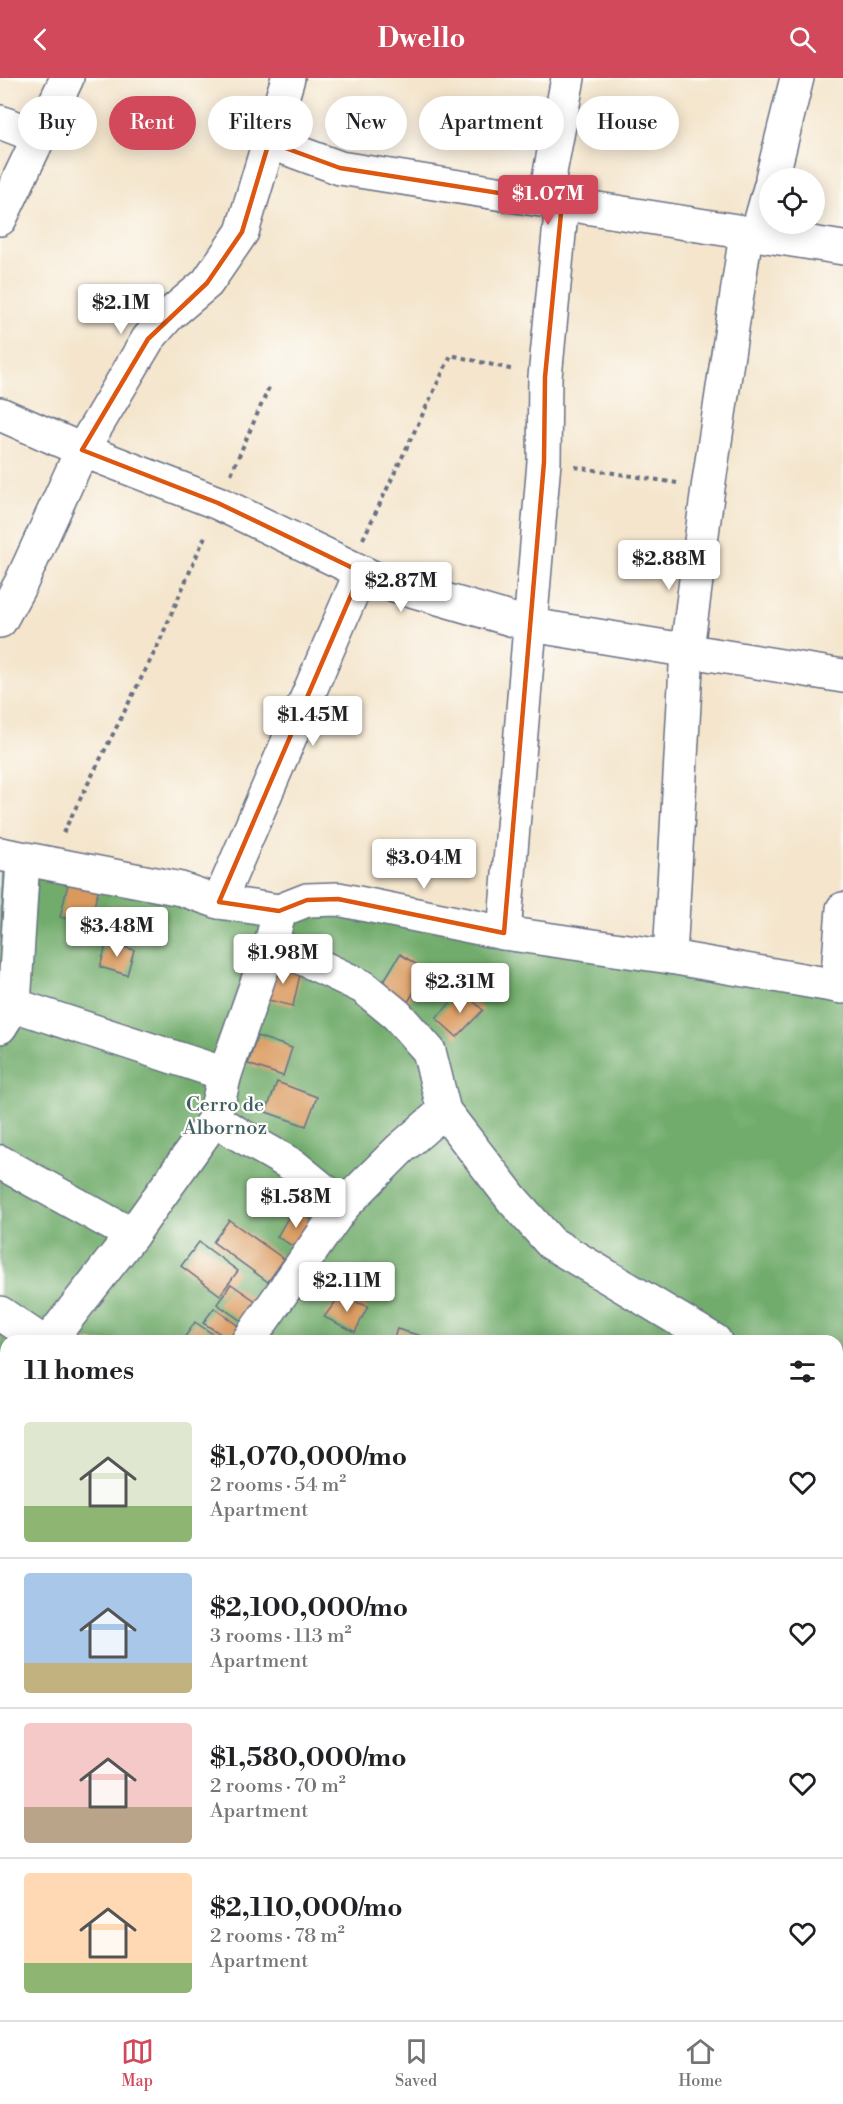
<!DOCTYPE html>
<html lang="en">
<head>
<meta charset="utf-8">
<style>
  body { margin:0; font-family:"Libre Bodoni",serif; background:#f2f2f2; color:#202124; height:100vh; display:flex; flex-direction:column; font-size:22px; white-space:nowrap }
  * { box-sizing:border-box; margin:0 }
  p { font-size:20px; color:#757577 }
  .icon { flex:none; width:33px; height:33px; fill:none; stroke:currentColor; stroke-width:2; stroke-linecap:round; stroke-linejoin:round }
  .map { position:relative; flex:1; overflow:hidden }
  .drawer { position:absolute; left:0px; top:1257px; width:843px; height:686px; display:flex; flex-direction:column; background:#fff; border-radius:18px 18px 0 0; box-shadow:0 3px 15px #0003 }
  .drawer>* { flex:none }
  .guide { position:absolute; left:18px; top:18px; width:807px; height:54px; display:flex; gap:12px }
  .controls { position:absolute; left:759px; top:90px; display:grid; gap:12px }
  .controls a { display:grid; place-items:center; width:66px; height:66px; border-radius:50%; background:#fff; box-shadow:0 3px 15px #0003; font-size:30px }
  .price { position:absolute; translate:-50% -51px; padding:0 14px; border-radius:6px; background:#fff; color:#222; font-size:20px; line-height:39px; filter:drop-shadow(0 2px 3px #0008) }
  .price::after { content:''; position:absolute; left:50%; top:36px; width:18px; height:14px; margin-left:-9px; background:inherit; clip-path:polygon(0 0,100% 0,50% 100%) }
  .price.active { background:#d1495b; color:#fff }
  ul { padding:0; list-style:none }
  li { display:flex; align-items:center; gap:18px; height:150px; padding:0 24px }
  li+li { border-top:2px solid #e0e0e0 }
  li span { display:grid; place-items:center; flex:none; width:168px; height:120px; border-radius:6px; color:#555 }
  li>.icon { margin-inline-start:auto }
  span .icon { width:72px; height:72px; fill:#fffc; stroke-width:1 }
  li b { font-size:26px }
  h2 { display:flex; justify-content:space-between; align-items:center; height:72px; padding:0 24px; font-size:26px }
  .chip { padding:0 21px; border-radius:27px; background:#fff; box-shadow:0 3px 15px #0003; font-size:21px; line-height:54px }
  .chip.active { background:#d1495b; color:#fff }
  header { display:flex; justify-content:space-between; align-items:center; height:78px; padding:0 24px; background:#d1495b; color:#fff; font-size:27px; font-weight:700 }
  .menu { display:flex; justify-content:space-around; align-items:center; height:84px; border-top:2px solid #e0e0e0; background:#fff; font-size:16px; color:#757577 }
  .menu a { display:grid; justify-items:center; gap:3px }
  .menu .active { color:#d1495b }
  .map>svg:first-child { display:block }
</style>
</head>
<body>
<header><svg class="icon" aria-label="back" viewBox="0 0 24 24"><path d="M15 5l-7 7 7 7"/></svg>Dwello<svg class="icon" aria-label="search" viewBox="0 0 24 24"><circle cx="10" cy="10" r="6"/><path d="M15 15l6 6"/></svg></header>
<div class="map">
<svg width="843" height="1942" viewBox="0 0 843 1942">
  <rect width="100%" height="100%" fill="#fdfcf7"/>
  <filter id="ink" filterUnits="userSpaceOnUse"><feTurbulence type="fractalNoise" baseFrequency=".0167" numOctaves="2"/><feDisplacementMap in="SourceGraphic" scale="12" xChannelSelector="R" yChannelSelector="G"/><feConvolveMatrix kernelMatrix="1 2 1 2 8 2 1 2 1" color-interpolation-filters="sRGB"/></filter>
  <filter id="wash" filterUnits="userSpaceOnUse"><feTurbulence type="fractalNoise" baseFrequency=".008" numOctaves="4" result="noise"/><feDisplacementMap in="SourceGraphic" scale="24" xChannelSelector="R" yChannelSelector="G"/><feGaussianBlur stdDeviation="1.35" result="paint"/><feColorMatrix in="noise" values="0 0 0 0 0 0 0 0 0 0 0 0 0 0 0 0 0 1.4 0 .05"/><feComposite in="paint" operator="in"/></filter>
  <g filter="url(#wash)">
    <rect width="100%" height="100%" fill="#f4e5cc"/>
    <path fill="#71ac6c" stroke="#466e65" stroke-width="1.5" fill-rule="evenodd" d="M0,768L843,918V1942H0ZM6,1263H837V1936H6Z"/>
    <g id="blocks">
      <g fill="#da995d">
        <polygon points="70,798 100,806 89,847 60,839"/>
        <polygon points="107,864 134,872 127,897 100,889"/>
        <polygon points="400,876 427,893 406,927 379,911"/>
        <polygon points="273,885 301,892 293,928 264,921"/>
        <polygon points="462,913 483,932 457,959 436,940"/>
        <polygon points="257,958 292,970 283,998 248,986"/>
        <polygon points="277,1004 317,1019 306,1048 266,1034"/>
        <polygon points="293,1131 315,1144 298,1171 277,1159"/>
        <polygon points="229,1142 284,1181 268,1204 213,1164"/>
        <polygon points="199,1164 238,1193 220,1217 181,1188"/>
        <polygon points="231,1206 257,1224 243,1244 217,1226"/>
        <polygon points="339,1219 368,1228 355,1254 324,1239"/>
        <polygon points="214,1230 241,1250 232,1263 203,1245"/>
        <polygon points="195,1244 223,1263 182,1263"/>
        <polygon points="397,1251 432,1261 432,1263 393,1263"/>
      </g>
    </g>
  </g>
  <g filter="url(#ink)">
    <use href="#blocks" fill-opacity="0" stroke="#676f84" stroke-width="1.5"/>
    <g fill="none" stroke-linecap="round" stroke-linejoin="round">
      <defs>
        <g id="minor">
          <polyline points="0,44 39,59"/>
          <polyline points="269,64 340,90 843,170"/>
          <polyline points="772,100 797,0"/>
          <polyline points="545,121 568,0"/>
          <polyline points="0,141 67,0"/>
          <polyline points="757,156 770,110"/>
          <polyline points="0,336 82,372 218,425 380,503 531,547 843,598"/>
          <polyline points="0,543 21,505 82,372 148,261 169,237 207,205 242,154 288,0"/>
          <polyline points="0,776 181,811 219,824 279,833 307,822 338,821 504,855 670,879 843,909"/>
          <polyline points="219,824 361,494"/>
          <polyline points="504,855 544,384 545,299 562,125"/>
          <polyline points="271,865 363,909 397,937 429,973 444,1033 512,1121 551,1165 715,1263"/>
          <polyline points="670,879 687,571 708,410 746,156"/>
          <polyline points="837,908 843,831"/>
          <polyline points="14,927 225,996"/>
          <polyline points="0,949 14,927 23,781"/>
          <polyline points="214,1042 294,1088 343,1128"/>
          <polyline points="0,1084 132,1157"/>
          <polyline points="0,1235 41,1263"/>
          <polyline points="49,1263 132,1157 214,1042 225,996 271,865 277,843"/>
          <polyline points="248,1263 343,1128 400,1071 444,1033"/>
          <polyline points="837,1318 843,1319"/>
          <polyline points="0,1333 6,1324"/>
          <polyline points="0,1609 6,1603"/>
          <polyline points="0,1739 6,1740"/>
        </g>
      </defs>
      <use href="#minor" stroke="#676f84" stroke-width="36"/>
      <g stroke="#676f84" stroke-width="4" stroke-dasharray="4.5 4.5" stroke-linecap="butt">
        <polyline points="575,389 677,405"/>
        <polyline points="231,396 270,307"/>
        <polyline points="363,461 451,277 514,292"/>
        <polyline points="63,755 158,567 206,456"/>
      </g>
      <use href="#minor" stroke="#fff" stroke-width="33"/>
    </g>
  </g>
  <path fill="none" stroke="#de5710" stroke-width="4.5" stroke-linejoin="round" d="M269,64L340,90L562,125L545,299L544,384L504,855L338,821L307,822L279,833L219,824L361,494L218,425L82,372L148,261L207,205L242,154Z"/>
  <g text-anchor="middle" stroke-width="4.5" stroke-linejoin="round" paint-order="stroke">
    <g font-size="20" fill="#3d5d67" stroke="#fdfcf7">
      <text x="225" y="1033">Cerro de<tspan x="225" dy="23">Albornoz</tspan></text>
    </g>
  </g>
</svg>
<div class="controls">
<a><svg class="icon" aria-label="locate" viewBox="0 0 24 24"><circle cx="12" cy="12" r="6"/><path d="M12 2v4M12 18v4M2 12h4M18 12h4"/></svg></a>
</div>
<b class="price active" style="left:548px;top:148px">$1.07M</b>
<b class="price" style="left:121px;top:257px">$2.1M</b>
<b class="price" style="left:669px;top:513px">$2.88M</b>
<b class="price" style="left:401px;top:535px">$2.87M</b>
<b class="price" style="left:313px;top:669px">$1.45M</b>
<b class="price" style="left:424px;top:812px">$3.04M</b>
<b class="price" style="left:117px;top:880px">$3.48M</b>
<b class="price" style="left:283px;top:907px">$1.98M</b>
<b class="price" style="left:460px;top:936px">$2.31M</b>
<b class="price" style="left:296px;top:1151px">$1.58M</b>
<b class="price" style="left:347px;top:1235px">$2.11M</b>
<div class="guide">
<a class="chip">Buy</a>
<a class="chip active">Rent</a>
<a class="chip">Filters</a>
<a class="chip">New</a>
<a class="chip">Apartment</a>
<a class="chip">House</a>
</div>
<section class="drawer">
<h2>11 homes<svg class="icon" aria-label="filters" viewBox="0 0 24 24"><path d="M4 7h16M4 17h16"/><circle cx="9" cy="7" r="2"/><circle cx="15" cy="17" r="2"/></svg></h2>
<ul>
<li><span style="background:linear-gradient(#dfe7d0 70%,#8fb573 0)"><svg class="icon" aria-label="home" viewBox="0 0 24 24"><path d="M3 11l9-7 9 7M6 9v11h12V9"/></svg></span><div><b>$1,070,000/mo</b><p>2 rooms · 54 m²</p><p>Apartment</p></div><svg class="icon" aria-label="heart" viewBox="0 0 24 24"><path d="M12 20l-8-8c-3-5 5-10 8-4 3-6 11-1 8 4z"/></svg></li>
<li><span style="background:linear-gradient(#a9c7e8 75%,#c2b280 0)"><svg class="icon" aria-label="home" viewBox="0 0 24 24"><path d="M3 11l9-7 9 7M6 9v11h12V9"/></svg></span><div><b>$2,100,000/mo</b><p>3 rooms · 113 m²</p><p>Apartment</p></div><svg class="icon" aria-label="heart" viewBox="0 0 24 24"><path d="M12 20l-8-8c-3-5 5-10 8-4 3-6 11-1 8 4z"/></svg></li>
<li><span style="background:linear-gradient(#f6c9c9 70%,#b9a48a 0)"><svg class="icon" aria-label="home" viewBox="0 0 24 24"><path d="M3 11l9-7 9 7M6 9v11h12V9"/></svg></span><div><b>$1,580,000/mo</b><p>2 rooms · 70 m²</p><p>Apartment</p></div><svg class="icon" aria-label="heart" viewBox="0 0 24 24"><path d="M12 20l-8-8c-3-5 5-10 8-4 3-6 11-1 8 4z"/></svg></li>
<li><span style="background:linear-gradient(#ffd9b3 75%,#8fb573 0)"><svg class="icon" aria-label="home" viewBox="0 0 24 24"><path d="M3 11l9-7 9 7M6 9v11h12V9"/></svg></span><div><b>$2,110,000/mo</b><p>2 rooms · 78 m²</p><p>Apartment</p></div><svg class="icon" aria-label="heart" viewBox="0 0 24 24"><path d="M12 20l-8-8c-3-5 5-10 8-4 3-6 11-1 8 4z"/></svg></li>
</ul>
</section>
</div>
<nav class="menu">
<a class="active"><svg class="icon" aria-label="map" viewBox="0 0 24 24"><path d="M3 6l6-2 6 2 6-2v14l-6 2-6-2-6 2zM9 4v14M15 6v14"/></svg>Map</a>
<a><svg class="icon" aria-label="saved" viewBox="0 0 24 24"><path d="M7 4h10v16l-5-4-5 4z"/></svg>Saved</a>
<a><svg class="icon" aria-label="home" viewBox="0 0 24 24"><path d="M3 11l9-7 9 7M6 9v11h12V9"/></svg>Home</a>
</nav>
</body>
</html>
